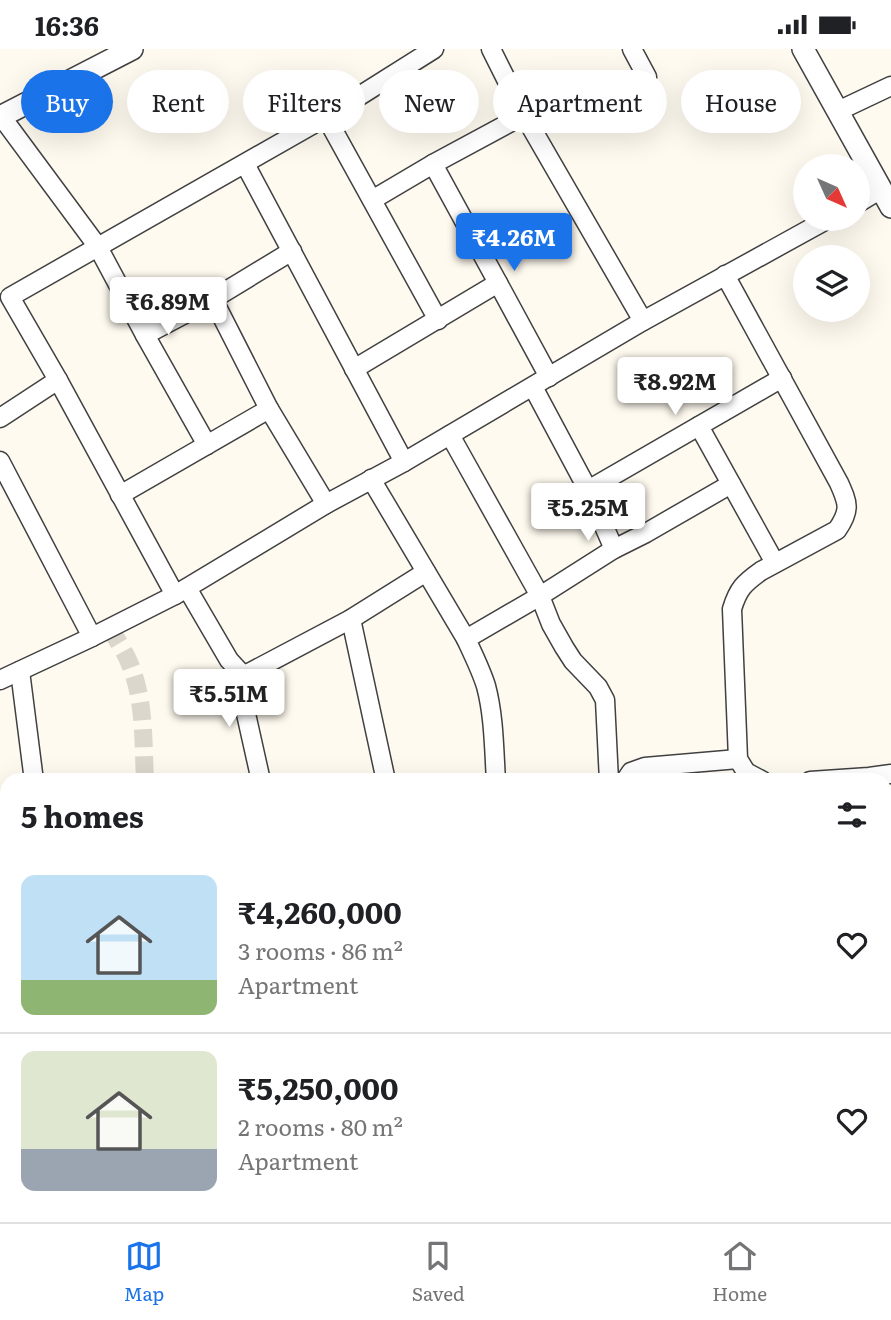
<!DOCTYPE html>
<html lang="en">
<head>
<meta charset="utf-8">
<style>
  body { margin:0; font-family:Literata,serif; background:#f6f6f6; color:#202124; height:100vh; display:flex; flex-direction:column; font-size:26px; white-space:nowrap }
  * { box-sizing:border-box; margin:0 }
  p { font-size:23px; color:#757577 }
  .icon { flex:none; width:38px; height:38px; fill:none; stroke:currentColor; stroke-width:2; stroke-linecap:round; stroke-linejoin:round }
  .map { position:relative; flex:1; overflow:hidden }
  .details { position:absolute; left:0px; top:724px; width:892px; height:450px; display:flex; flex-direction:column; background:#fff; border-radius:21px 21px 0 0; box-shadow:0 7px 28px #0002 }
  .details>* { flex:none }
  .hud { position:absolute; left:21px; top:21px; width:850px; height:63px; display:flex; gap:14px }
  .needle { width:46px; rotate:135deg }
  .controls { position:absolute; left:793px; top:105px; display:grid; gap:14px }
  .controls a { display:grid; place-items:center; width:77px; height:77px; border-radius:50%; background:#fff; box-shadow:0 7px 28px #0002; font-size:35px }
  .price { position:absolute; translate:-50% -60px; padding:0 16px; border-radius:7px; background:#fff; color:#222; font-size:23px; line-height:46px; filter:drop-shadow(0 2px 4px #0008) }
  .price::after { content:''; position:absolute; left:50%; top:42px; width:21px; height:16px; margin-left:-10px; background:inherit; clip-path:polygon(0 0,100% 0,50% 100%) }
  .price.active { background:#1a73e8; color:#fff }
  ul { padding:0; list-style:none }
  li { display:flex; align-items:center; gap:21px; height:175px; padding:0 21px }
  li+li { border-top:2px solid #e0e0e0 }
  li span { display:grid; place-items:center; flex:none; width:196px; height:140px; border-radius:14px; color:#555 }
  li>.icon { margin-inline-start:auto }
  span .icon { width:84px; height:84px; fill:#fffc; stroke-width:1 }
  li b { font-size:30px }
  h2 { display:flex; justify-content:space-between; align-items:center; height:84px; padding:0 21px; font-size:30px }
  .tag { padding:0 24px; border-radius:32px; background:#fff; box-shadow:0 7px 28px #0002; font-size:24px; line-height:63px }
  .tag.active { background:#1a73e8; color:#fff }
  .status { display:flex; justify-content:space-between; align-items:center; height:49px; padding:0 35px; background:#fff; direction:ltr }
  .status svg { height:19px; fill:currentColor }
  .tabs { display:flex; justify-content:space-around; align-items:center; height:98px; border-top:2px solid #e0e0e0; background:#fff; font-size:19px; color:#757577 }
  .tabs a { display:grid; justify-items:center; gap:4px }
  .tabs .active { color:#1a73e8 }
  .map>svg:first-child { display:block }
</style>
</head>
<body>
<div class="status"><b>16:36</b><svg viewBox="0 0 49 12"><path d="M0 12V9h3v3zM5 12V6h3v6zM10 12V3h3v9zM15 12V0h3v12zM26 1h20v11H26zM47 4h2v5h-2z"/></svg></div>
<div class="map">
<svg width="891" height="1173" viewBox="0 0 891 1173">
  <rect width="100%" height="100%" fill="#fffaef"/>
  <g fill="none" stroke-linecap="round" stroke-linejoin="round">
    <g stroke="#dbd7cd" stroke-width="18" stroke-dasharray="18 9" stroke-linecap="butt">
      <path d="M110,579C116,590 124,601 129,613C145,650 143,692 145,732"/>
      <polyline points="170,1167 170,1173"/>
    </g>
    <defs>
      <g id="minor">
        <polyline points="434,0 326,68 10,248 58,331 175,546 326,455 404,413 643,272 828,170"/>
        <polyline points="491,0 524,66 643,272"/>
        <polyline points="632,0 647,28"/>
        <polyline points="838,62 891,37"/>
        <polyline points="1,67 98,198 145,286 207,396"/>
        <polyline points="326,68 438,271"/>
        <polyline points="245,115 404,413"/>
        <polyline points="372,151 433,115"/>
        <polyline points="858,154 881,140"/>
        <path d="M725,226L839,434C848,454 851,461 837,481L761,522C744,534 738,540 732,560L738,710L746,723L763,732"/>
        <polyline points="498,234 549,328"/>
        <polyline points="213,250 269,360"/>
        <polyline points="145,286 213,250 292,202"/>
        <polyline points="354,320 498,234 433,115 524,66"/>
        <polyline points="533,338 588,441 614,500"/>
        <polyline points="0,369 58,331"/>
        <polyline points="699,377 775,514"/>
        <polyline points="450,386 540,547 551,575 564,598 573,612 598,638 605,651 609,732"/>
        <polyline points="0,412 92,588 175,546"/>
        <path d="M371,430L466,590C473,605 481,621 486,637C494,667 494,700 496,732"/>
        <polyline points="588,441 782,329"/>
        <polyline points="120,446 269,360 326,455"/>
        <polyline points="187,539 229,611 241,624 247,625 351,570 426,523"/>
        <polyline points="351,570 386,732"/>
        <polyline points="466,590 540,547 614,500 646,484 731,435"/>
        <polyline points="236,620 261,732"/>
        <polyline points="20,622 34,732"/>
        <polyline points="0,631 92,588"/>
        <polyline points="625,732 631,723 645,718 738,710"/>
        <polyline points="810,732 869,728 891,725"/>
        <polyline points="886,1027 891,1022"/>
        <polyline points="0,1067 7,1066"/>
        <polyline points="886,1069 891,1074"/>
        <polyline points="0,1163 7,1162"/>
        <polyline points="484,1167 485,1173"/>
        <polyline points="832,1167 834,1173"/>
        <polyline points="747,1173 752,1167"/>
      </g>
      <g id="tertiary">
        <polyline points="803,0 891,158"/>
        <polyline points="0,68 132,0"/>
      </g>
    </defs>
    <use href="#minor" stroke="#414141" stroke-width="21"/>
    <use href="#tertiary" stroke="#414141" stroke-width="24"/>
    <use href="#minor" stroke="#fff" stroke-width="18"/>
    <use href="#tertiary" stroke="#fff" stroke-width="21"/>
  </g>
</svg>
<div class="controls">
<a><svg class="needle" viewBox="-14 -14 28 28"><path d="M0-13l5 13h-10z" fill="#e53935"/><path d="M0 13l5-13h-10z" fill="#757577"/></svg></a>
<a><svg class="icon" aria-label="layers" viewBox="0 0 24 24"><path d="M12 4l9 5-9 5-9-5zM3 14l9 5 9-5"/></svg></a>
</div>
<b class="price active" style="left:514px;top:224px">₹4.26M</b>
<b class="price" style="left:168px;top:288px">₹6.89M</b>
<b class="price" style="left:675px;top:368px">₹8.92M</b>
<b class="price" style="left:588px;top:494px">₹5.25M</b>
<b class="price" style="left:229px;top:680px">₹5.51M</b>
<div class="hud">
<a class="tag active">Buy</a>
<a class="tag">Rent</a>
<a class="tag">Filters</a>
<a class="tag">New</a>
<a class="tag">Apartment</a>
<a class="tag">House</a>
</div>
<section class="details">
<h2>5 homes<svg class="icon" aria-label="filters" viewBox="0 0 24 24"><path d="M4 7h16M4 17h16"/><circle cx="9" cy="7" r="2"/><circle cx="15" cy="17" r="2"/></svg></h2>
<ul>
<li><span style="background:linear-gradient(#bfe0f5 75%,#8fb573 0)"><svg class="icon" aria-label="home" viewBox="0 0 24 24"><path d="M3 11l9-7 9 7M6 9v11h12V9"/></svg></span><div><b>₹4,260,000</b><p>3 rooms · 86 m²</p><p>Apartment</p></div><svg class="icon" aria-label="heart" viewBox="0 0 24 24"><path d="M12 20l-8-8c-3-5 5-10 8-4 3-6 11-1 8 4z"/></svg></li>
<li><span style="background:linear-gradient(#dfe7d0 70%,#9aa5b1 0)"><svg class="icon" aria-label="home" viewBox="0 0 24 24"><path d="M3 11l9-7 9 7M6 9v11h12V9"/></svg></span><div><b>₹5,250,000</b><p>2 rooms · 80 m²</p><p>Apartment</p></div><svg class="icon" aria-label="heart" viewBox="0 0 24 24"><path d="M12 20l-8-8c-3-5 5-10 8-4 3-6 11-1 8 4z"/></svg></li>
</ul>
</section>
</div>
<nav class="tabs">
<a class="active"><svg class="icon" aria-label="map" viewBox="0 0 24 24"><path d="M3 6l6-2 6 2 6-2v14l-6 2-6-2-6 2zM9 4v14M15 6v14"/></svg>Map</a>
<a><svg class="icon" aria-label="saved" viewBox="0 0 24 24"><path d="M7 4h10v16l-5-4-5 4z"/></svg>Saved</a>
<a><svg class="icon" aria-label="home" viewBox="0 0 24 24"><path d="M3 11l9-7 9 7M6 9v11h12V9"/></svg>Home</a>
</nav>
</body>
</html>
